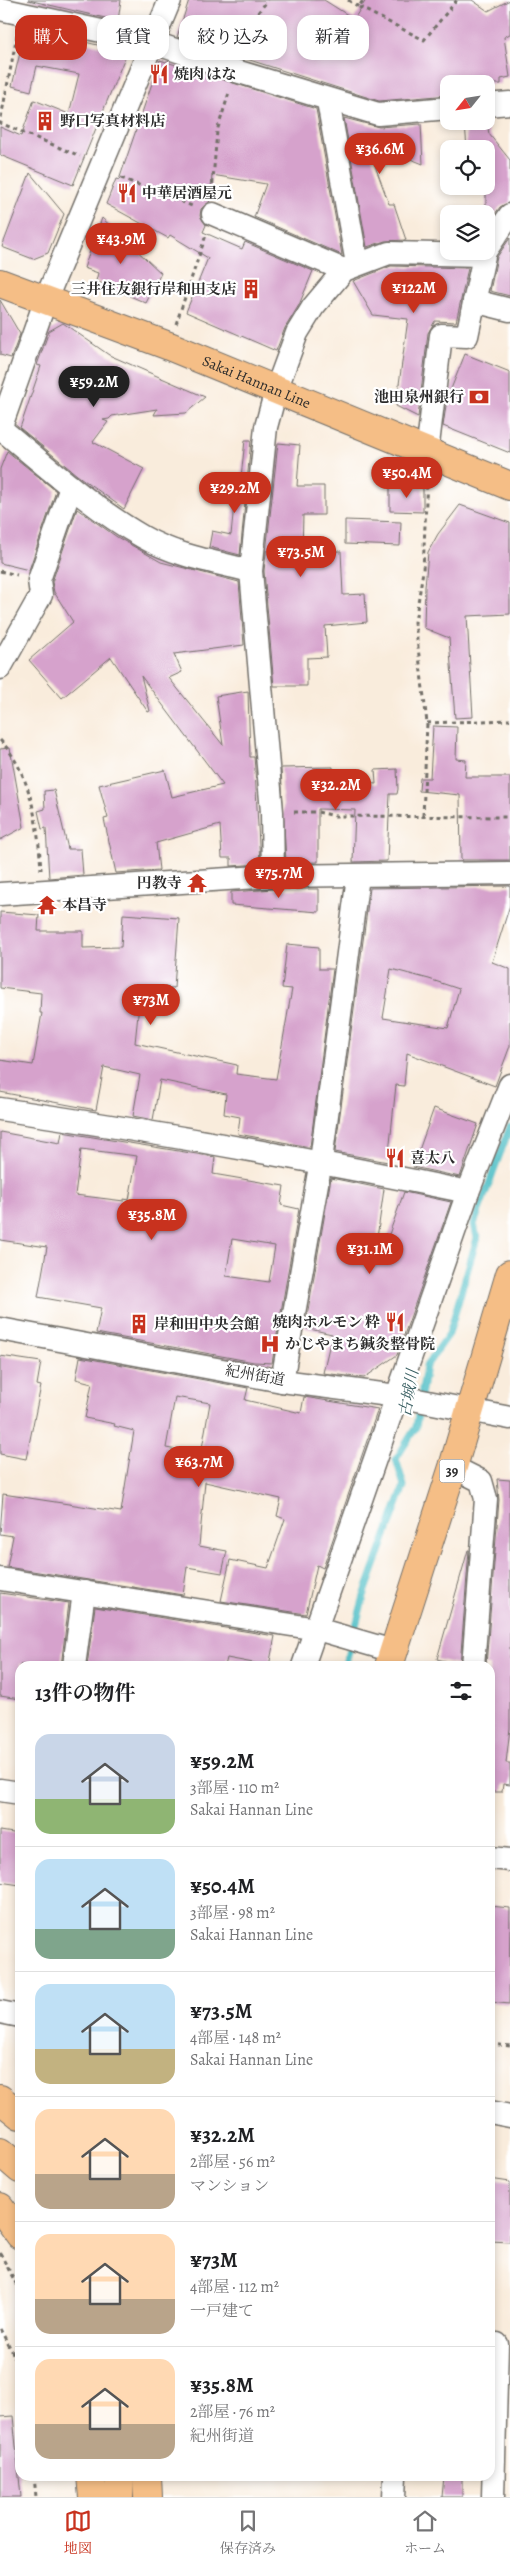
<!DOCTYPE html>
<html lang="ja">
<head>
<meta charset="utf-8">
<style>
  body { margin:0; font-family:Alegreya,"Noto Serif JP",serif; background:#f2f2f2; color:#202124; height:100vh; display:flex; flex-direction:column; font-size:19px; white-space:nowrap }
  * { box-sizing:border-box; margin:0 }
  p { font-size:16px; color:#757577 }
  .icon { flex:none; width:28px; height:28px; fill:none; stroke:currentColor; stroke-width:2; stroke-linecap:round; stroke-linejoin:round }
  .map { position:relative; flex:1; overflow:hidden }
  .side { position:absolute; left:15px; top:1661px; width:480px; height:820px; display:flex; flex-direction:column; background:#fff; border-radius:15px; box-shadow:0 2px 8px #0003 }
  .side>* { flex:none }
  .guide { position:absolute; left:15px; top:15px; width:480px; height:45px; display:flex; gap:10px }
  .needle { width:32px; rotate:240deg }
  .fabs { position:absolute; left:440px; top:75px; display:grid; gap:10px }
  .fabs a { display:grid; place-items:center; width:55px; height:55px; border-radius:10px; background:#fff; box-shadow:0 2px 8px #0003; font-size:25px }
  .price { position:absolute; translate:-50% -42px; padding:0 11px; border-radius:18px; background:#c8321e; color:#fff; font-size:16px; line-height:32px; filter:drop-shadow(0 1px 2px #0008) }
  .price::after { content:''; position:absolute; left:50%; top:30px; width:15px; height:11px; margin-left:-8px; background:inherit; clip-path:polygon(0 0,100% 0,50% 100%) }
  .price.on { background:#222; color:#fff }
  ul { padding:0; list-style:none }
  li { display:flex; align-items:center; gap:15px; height:125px; padding:0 20px }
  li+li { border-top:1px solid #e0e0e0 }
  li span { display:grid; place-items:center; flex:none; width:140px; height:100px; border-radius:15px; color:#555 }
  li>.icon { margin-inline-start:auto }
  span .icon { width:60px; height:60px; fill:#fffc; stroke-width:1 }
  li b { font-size:21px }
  h2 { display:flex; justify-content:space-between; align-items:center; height:60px; padding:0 20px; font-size:21px }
  .chip { padding:0 18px; border-radius:15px; background:#fff; box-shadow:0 2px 8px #0003; font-size:18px; line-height:45px }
  .chip.on { background:#c8321e; color:#fff }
  .menu { display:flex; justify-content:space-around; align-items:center; height:70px; border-top:1px solid #e0e0e0; background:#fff; font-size:14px; color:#757577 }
  .menu a { display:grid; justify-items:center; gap:2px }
  .menu .on { color:#c8321e }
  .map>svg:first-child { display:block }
</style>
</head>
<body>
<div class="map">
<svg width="510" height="2497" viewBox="0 0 510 2497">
  <rect width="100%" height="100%" fill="#fff"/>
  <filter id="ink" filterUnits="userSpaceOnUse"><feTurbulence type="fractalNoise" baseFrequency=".02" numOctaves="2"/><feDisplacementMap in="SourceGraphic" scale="10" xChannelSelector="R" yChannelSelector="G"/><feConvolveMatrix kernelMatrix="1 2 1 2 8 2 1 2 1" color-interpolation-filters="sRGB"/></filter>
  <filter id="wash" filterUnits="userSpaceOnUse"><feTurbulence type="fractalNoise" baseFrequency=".0096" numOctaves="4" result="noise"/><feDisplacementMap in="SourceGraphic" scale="20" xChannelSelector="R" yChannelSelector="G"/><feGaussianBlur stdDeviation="1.12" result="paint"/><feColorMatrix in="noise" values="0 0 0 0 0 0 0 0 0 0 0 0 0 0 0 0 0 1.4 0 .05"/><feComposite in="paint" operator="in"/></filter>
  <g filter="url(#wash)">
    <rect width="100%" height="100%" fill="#f9ecdc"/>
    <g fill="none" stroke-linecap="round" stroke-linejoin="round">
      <polyline stroke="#52c0c7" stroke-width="7" points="345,1666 364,1596 404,1486 396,1459 416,1427 426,1366 449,1334 477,1238 474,1224 510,1127"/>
    </g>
    <g id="blocks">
      <g fill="#d6a2cc" fill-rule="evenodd">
        <polygon points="28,0 121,0 118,21"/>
        <polygon points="189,0 324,0 354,19 366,0 472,0 488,11 510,0 510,34 504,37 510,77 501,79 501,84 449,84 449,95 379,101 177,37"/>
        <polygon points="26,28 127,52 73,185 0,155 0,127 21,136 34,100 69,114 79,74 37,66 31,91 12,86"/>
        <polygon points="160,60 316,109 342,255 254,217 266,184 212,175 210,201 201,209 200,216 206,225 203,232 242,249 245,242 313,271 299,305 285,328 276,351 186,312 208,258 170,235 168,238 106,204 116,179 119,180"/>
        <polygon points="344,118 379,127 421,124 423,164 366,141 389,204 394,204 406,240 385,241 367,247"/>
        <polygon points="487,122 489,134 510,160 510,202 500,207 486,226 486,149 467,149 465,123"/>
        <polygon points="30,173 64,214 48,253 33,259 2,247"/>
        <polygon points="102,218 161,273 146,303 96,281 98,273 84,268"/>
        <polygon points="510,238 510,296 490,291 497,257"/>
        <polygon points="391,266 468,268 456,322 435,321 428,333 418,417 396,406 408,319 373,315 353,281"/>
        <polygon points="0,300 20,334 11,358 0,355"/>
        <polygon points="63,323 109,355 205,397 186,413 154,415 157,409 112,416 109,419 103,420 108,422 93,442 144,469 124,509 77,475 20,428 41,366 37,365 49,331"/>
        <polygon points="465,354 510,372 510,453 443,426 447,399"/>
        <polygon points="245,440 251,440 240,555 209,547 212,531 231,535 235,495 239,496"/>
        <polygon points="278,443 300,445 297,486 324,486 324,515 303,515 302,552 341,551 343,595 365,594 367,622 325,626 327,657 307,658 307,686 274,686 264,571"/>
        <polygon points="7,451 56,491 29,570 0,563 0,469"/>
        <polygon points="390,487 423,488 423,512 390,511"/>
        <polygon points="460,505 510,523 510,614 467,616 473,717 455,718 449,638 424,628 425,587 428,552 438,534"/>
        <polygon points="77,509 117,537 161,562 239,582 244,645 174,654 182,672 169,678 223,745 216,696 248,691 250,757 254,757 255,769 260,864 231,866 231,858 222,858 220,825 156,843 159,870 116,873 104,819 108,818 99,785 165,770 172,797 223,785 141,676 150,711 148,712 111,657 62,698 29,660 73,622 54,592 52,582"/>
        <polygon points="345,520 401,522 400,546 345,544"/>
        <polygon points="433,726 457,727 456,759 466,760 465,777 510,777 510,860 461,860 460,795 419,791 420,778 430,778"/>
        <polygon points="10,748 24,827 0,840 0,749"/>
        <polygon points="333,767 333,780 376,784 375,770 397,769 398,789 397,794 390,794 387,861 353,862 355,810 318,809 318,862 286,863 281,768"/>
        <polygon points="54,790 68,849 81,849 83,875 49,878 46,828 42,829 38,811 45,809 44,791"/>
        <path d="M510,886V905L492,962L510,969V1046L495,1086L407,1053L404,1086L396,1085L388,1162L335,1152L370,888ZM391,969L429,979L459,989L448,1028L383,1018Z"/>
        <polygon points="274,889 319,889 319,912 231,905 231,892"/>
        <polygon points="0,912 39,915 38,931 83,931 83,948 121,947 123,914 179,918 174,988 141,986 135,1043 237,1065 236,1074 276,1079 292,989 282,988 287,944 319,947 319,969 333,969 310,1147 238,1134 240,1117 224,1114 226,1094 160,1080 153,1120 133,1116 140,1075 104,1067 96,1110 0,1092 0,1060 33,1065 42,1013 40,1013 41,993 0,988"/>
        <polygon points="434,1108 478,1124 460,1177 413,1167"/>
        <path d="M0,1132L60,1143L62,1132L215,1157L213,1174L284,1186L281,1205L299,1209L272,1363L254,1362L96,1333L101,1308L38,1297L47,1247L0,1240ZM81,1149L137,1156L129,1200L124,1199V1201L75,1195ZM232,1239L275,1246L269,1282L226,1276Z"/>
        <polygon points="331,1178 384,1189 377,1238 387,1240 404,1192 451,1202 397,1355 364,1378 323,1373 332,1334 305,1328"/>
        <polygon points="0,1356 41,1362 37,1385 41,1386 26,1459 0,1454"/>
        <path d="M80,1357L248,1388L245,1400L301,1413L304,1397L378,1409L323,1568L317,1565L306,1614L221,1601L230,1560L268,1568L285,1519L277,1516L281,1499L205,1482L199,1546L227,1551L222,1573L187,1567L183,1595L7,1567L13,1536L0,1534L3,1494L121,1512L134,1431L114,1426L115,1424L85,1418L92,1383L76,1379ZM175,1397L210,1403L201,1454L166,1448Z"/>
        <polygon points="497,1479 510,1480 510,1728 506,1763 510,1763 510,1785 503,1784 502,1792 490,1792 490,1666 486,1666 499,1500"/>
        <polygon points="468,1550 469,1550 460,1665 437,1659"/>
        <polygon points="0,1593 69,1603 61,1666 20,1664 20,1699 0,1696"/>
        <polygon points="95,1607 275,1636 269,1666 227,1658 225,1666 184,1662 183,1666 87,1666"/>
        <polygon points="0,1831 20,1834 20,1885 0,1882"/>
        <polygon points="490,1906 510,1908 509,2004 490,2002"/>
        <polygon points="490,2179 510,2182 510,2242 490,2241"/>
        <polygon points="13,2416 21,2497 0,2497 0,2417"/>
        <polygon points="444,2476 462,2476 462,2497 442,2497"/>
      </g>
    </g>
  </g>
  <g filter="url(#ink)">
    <use href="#blocks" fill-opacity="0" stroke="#736f69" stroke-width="1"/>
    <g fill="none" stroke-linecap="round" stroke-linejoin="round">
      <defs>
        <g id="minor">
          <polyline points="0,9 152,42 236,71 378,114 449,108"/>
          <polyline points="328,101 357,264"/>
          <polyline points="486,105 510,103"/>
          <polyline points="213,214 344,270"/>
          <polyline points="486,250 510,215"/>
          <polyline points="474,301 510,310"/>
          <path d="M0,428C45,465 92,508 143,537C176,556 215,562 251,571"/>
          <polyline points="0,429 46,299 170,0"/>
          <polyline points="427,453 441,335 467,336 485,251"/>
          <polyline points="0,668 41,595 39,580 71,487"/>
          <polyline points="273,876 272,812 251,571 266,427 276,390 297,333 313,307 344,270 389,253 483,255"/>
          <polyline points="0,894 273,876 510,873"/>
          <path d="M0,1109C157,1132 313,1160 468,1192"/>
          <polyline points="0,1329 282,1381 397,1396 510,1418"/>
          <polyline points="282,1381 321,1161 358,876"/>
          <polyline points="453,1467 481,1481 486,1499 473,1666"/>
          <polyline points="0,1579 317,1629 393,1651"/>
          <polyline points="74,1666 84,1592"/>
          <polyline points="303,1666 468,1192 510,1085"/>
          <polyline points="0,1790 20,1793"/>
          <polyline points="490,1858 510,1860"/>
          <polyline points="0,2012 20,2016"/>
          <polyline points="490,2112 510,2116"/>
          <polyline points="394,2497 395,2476"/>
          <polyline points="493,2497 497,2344"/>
        </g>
        <g id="major">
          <path id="s1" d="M0,283L169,346L510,486"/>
          <polyline points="389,1666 453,1467 510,1274"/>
          <polyline points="0,2099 20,2115"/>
          <polyline points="0,2152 20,2169"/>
          <polyline points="0,2207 20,2235"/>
          <polyline points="91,2476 93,2497"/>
          <polyline points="147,2476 148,2497"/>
          <polyline points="119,2497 120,2476"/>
        </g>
      </defs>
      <use href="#minor" stroke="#736f69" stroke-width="25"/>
      <use href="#major" stroke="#736f69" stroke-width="30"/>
      <g stroke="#736f69" stroke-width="3" stroke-dasharray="4 4" stroke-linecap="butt">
        <polyline points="348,0 359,7 363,0"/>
        <polyline points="359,7 424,40 457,0"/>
        <polyline points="17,35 0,123 80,156"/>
        <polyline points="241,48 245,29 268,0"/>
        <polyline points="121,178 192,206"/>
        <polyline points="212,192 217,131 229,93"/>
        <polyline points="176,324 206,235"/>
        <polyline points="0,571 17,575"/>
        <polyline points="427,723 510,720"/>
        <path d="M0,740C32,774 38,826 41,870"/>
        <polyline points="294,812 318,812 335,816 510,817"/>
        <polyline points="423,816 427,723 415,622 423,571 427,478"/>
        <polyline points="490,2044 510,2046"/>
        <polyline points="0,2253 20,2291"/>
        <polyline points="0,2329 12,2351 20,2376"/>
        <polyline points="34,2476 36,2497"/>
      </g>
      <use href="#minor" stroke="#fff" stroke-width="22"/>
      <use href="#major" stroke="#f5be86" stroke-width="28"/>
    </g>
  </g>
  <defs>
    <symbol id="restaurant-bare" viewBox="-9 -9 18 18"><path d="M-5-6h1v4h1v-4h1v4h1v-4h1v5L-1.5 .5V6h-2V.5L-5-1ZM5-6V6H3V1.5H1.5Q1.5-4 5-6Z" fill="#c8321e" stroke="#fff" stroke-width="2.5" paint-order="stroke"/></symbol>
    <symbol id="building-bare" viewBox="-9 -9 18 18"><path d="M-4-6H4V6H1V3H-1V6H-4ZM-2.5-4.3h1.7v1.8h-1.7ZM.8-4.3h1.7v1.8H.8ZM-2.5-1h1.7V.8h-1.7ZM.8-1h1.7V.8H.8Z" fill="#c8321e" stroke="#fff" stroke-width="2.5" paint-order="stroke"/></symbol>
    <symbol id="bank-bare" viewBox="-9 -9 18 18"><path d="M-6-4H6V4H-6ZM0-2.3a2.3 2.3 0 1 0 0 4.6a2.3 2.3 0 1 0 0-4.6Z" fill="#c8321e" stroke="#fff" stroke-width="2.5" paint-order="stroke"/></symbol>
    <symbol id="temple-bare" viewBox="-9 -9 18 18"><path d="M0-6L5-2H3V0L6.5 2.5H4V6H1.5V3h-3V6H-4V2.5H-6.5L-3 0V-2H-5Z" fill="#c8321e" stroke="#fff" stroke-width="2.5" paint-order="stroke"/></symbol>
    <symbol id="hospital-bare" viewBox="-9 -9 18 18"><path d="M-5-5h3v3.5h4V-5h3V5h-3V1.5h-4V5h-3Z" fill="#c8321e" stroke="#fff" stroke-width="2.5" paint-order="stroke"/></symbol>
  </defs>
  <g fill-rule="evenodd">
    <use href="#restaurant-bare" x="145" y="60" width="28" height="28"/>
    <use href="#building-bare" x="31" y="107" width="28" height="28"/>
    <use href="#restaurant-bare" x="113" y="179" width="28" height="28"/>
    <use href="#building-bare" x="237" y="275" width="28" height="28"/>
    <use href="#bank-bare" x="465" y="383" width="28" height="28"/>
    <use href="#temple-bare" x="183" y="869" width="28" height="28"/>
    <use href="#temple-bare" x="33" y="891" width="28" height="28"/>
    <use href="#restaurant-bare" x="381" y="1144" width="28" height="28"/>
    <use href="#restaurant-bare" x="381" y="1308" width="28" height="28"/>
    <use href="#building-bare" x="125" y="1310" width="28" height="28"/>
    <use href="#hospital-bare" x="256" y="1330" width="28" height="28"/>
  </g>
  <g text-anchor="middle" stroke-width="4.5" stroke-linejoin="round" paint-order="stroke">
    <rect fill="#fff" stroke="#6b6b6b" stroke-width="1" x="439.5" y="1459.5" width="25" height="23" rx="4"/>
    <g font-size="14" font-weight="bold" fill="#2b2b2b">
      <text x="452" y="1476">39</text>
    </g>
    <g font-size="15" font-weight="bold" fill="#2b2b2b" stroke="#fff" text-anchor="start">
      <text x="174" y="79">焼肉 はな</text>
      <text x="60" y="126">野口写真材料店</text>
      <text x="142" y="198">中華居酒屋元</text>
      <text x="236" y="294" text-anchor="end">三井住友銀行岸和田支店</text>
      <text x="464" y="402" text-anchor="end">池田泉州銀行</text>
      <text x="182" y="888" text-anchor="end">円教寺</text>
      <text x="62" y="910">本昌寺</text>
      <text x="410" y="1163">喜太八</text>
      <text x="380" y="1327" text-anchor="end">焼肉ホルモン 粋</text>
      <text x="154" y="1329">岸和田中央会館</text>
      <text x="285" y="1349">かじやまち鍼灸整骨院</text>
    </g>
    <g font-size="15" fill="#2b2b2b" stroke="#fff">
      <text dy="5" stroke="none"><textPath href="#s1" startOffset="275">Sakai Hannan Line</textPath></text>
      <text transform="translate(255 1375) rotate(10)" y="5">紀州街道</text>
    </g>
    <g font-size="16" font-style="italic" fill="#395f62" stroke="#fff">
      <text transform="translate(408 1393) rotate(-80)" y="6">古城川</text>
    </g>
  </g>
</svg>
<div class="fabs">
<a><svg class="needle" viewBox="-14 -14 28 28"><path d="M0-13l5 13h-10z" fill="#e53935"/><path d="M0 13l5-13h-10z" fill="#757577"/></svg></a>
<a><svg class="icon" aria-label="locate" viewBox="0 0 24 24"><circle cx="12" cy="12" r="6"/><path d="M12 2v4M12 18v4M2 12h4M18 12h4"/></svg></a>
<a><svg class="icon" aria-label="layers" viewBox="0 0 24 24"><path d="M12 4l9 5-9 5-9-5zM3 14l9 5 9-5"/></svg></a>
</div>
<b class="price" style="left:380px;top:175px">¥36.6M</b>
<b class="price" style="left:121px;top:265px">¥43.9M</b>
<b class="price" style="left:414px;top:314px">¥122M</b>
<b class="price on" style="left:94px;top:408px">¥59.2M</b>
<b class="price" style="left:407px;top:499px">¥50.4M</b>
<b class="price" style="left:235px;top:514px">¥29.2M</b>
<b class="price" style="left:301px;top:578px">¥73.5M</b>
<b class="price" style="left:336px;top:811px">¥32.2M</b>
<b class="price" style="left:279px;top:899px">¥75.7M</b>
<b class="price" style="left:151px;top:1026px">¥73M</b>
<b class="price" style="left:152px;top:1241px">¥35.8M</b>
<b class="price" style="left:370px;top:1275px">¥31.1M</b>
<b class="price" style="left:199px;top:1488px">¥63.7M</b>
<div class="guide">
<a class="chip on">購入</a>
<a class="chip">賃貸</a>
<a class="chip">絞り込み</a>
<a class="chip">新着</a>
</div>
<section class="side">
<h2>13件の物件<svg class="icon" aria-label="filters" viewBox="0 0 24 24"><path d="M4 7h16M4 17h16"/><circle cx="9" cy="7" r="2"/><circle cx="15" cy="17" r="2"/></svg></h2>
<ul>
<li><span style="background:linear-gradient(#c9d6e8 65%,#8fb573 0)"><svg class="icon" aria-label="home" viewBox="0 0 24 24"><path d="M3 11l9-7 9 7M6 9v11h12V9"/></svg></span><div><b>¥59.2M</b><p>3部屋 · 110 m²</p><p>Sakai Hannan Line</p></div></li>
<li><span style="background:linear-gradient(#bfe0f5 70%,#7fa58c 0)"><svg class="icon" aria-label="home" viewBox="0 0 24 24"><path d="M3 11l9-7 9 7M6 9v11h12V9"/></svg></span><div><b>¥50.4M</b><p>3部屋 · 98 m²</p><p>Sakai Hannan Line</p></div></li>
<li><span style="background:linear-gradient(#bfe0f5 65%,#c2b280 0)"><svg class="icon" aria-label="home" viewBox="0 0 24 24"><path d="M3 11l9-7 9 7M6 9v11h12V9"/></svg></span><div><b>¥73.5M</b><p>4部屋 · 148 m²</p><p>Sakai Hannan Line</p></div></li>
<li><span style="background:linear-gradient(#ffd9b3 65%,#b9a48a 0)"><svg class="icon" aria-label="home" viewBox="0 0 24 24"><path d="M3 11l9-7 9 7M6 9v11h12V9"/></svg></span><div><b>¥32.2M</b><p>2部屋 · 56 m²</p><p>マンション</p></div></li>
<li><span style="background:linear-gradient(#ffd9b3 65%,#b9a48a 0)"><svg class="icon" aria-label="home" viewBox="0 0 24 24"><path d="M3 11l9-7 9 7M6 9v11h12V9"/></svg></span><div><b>¥73M</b><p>4部屋 · 112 m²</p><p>一戸建て</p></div></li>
<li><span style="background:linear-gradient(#ffd9b3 65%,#b9a48a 0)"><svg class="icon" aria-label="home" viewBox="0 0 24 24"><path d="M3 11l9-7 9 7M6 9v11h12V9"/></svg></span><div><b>¥35.8M</b><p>2部屋 · 76 m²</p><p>紀州街道</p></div></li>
</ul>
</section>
</div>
<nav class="menu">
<a class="on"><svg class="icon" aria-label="map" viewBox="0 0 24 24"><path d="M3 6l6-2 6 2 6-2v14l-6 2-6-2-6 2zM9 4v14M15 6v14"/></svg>地図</a>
<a><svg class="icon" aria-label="saved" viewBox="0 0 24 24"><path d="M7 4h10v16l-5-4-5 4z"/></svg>保存済み</a>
<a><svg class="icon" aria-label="home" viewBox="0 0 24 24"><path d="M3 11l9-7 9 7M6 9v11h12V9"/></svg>ホーム</a>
</nav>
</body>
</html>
